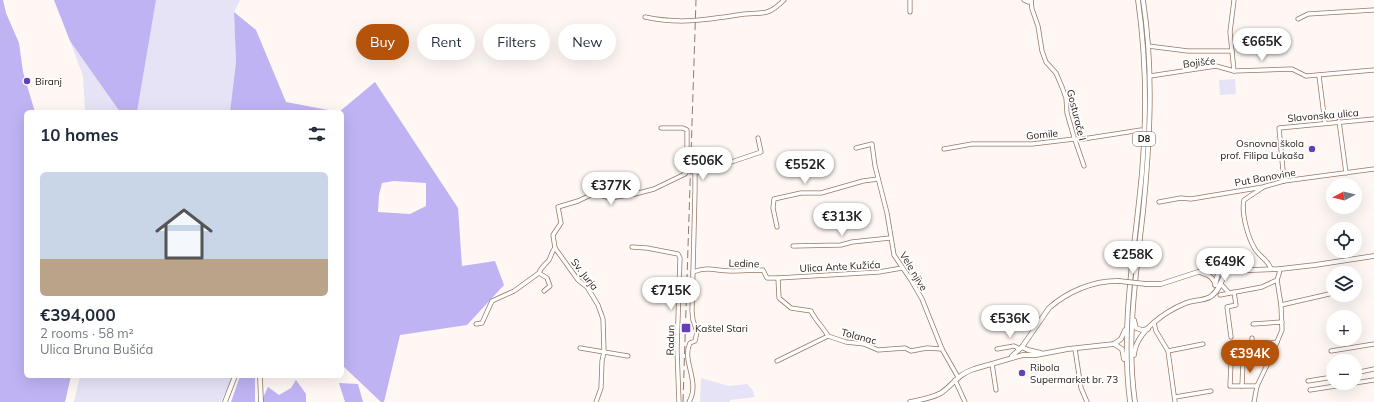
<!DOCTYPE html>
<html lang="en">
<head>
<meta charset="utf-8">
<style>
  body { margin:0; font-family:Mulish,sans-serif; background:#f6f6f7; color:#1f2937; height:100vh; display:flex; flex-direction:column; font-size:15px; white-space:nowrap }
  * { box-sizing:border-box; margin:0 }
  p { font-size:13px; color:#747a83 }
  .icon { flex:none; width:22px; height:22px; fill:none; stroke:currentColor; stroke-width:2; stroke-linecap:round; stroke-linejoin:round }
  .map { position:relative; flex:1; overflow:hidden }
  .sheet { position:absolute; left:24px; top:110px; width:320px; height:268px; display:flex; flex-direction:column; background:#fff; border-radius:6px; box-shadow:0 4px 16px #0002 }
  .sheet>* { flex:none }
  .guide { position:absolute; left:356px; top:24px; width:380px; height:36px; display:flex; gap:8px }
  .needle { width:26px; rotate:263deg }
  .tools { position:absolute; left:1326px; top:178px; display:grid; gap:8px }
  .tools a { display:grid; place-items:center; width:36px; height:36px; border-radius:50%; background:#fff; box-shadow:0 4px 16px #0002; font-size:20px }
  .price { position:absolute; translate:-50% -34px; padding:0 9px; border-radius:14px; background:#fff; color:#222; font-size:13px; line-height:26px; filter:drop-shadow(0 1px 2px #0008) }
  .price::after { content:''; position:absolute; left:50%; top:24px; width:12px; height:9px; margin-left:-6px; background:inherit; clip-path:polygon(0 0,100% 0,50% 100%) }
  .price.active { background:#b45309; color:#fff }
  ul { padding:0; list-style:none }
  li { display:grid; align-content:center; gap:8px; height:212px; padding:0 16px }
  li span { display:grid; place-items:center; height:124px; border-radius:6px; color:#555 }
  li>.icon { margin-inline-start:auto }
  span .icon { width:72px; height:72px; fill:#fffc; stroke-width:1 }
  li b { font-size:17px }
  h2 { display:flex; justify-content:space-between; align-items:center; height:48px; padding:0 16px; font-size:17px }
  .tag { padding:0 14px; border-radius:18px; background:#fff; box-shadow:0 4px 16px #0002; font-size:14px; line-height:36px }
  .tag.active { background:#b45309; color:#fff }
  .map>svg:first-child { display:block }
</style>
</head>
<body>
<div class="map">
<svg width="1374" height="402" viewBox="0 0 1374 402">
  <rect width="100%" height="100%" fill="#fef7f3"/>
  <g fill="#e6e3f7">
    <polygon points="156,0 240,0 234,12 236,62 230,112 137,112"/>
    <polygon points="70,41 120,112 85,112 83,76"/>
    <polygon points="1235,79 1236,94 1220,95 1219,80"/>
    <polygon points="80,376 233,376 221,402 74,402"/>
    <polygon points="701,378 729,386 747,384 752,389 755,397 730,400 730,402 700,402"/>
  </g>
  <g fill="#bfb3f4" fill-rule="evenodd">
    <polygon points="0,0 3,0 6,13 19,43 23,72 35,112 26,112 26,376 71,376 65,402 0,402"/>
    <polygon points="54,0 156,0 137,112 120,112 70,41"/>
    <polygon points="234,12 256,30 286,102 339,112 230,112 236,62"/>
    <path d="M375,82L458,208L462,266L495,261L504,285L467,325L400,335L384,402H381L342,365V112H339ZM394,181L426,183V206L410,214L378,212L379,195L382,183Z"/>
    <polygon points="240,376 255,376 255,402 231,402"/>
    <polygon points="296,380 306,394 306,402 261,402 268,387 279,395 291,388"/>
    <polygon points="339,383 358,384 363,402 345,402"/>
  </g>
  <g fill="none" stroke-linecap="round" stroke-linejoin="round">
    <defs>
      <g id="minor">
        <polyline points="910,0 910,12"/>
        <polyline points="1024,0 1028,2 1031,1 1031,0"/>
        <polyline points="1031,1 1032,9 1038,26 1042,51 1046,62 1056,73 1062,87 1066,98 1067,113 1074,137 1084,166"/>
        <path d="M645,17C682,25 709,19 745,14C752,13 760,14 767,12C774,10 779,5 784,0"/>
        <polyline points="1298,19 1308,14 1374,10"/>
        <polyline points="1148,46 1188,51 1232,51"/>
        <polyline points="1234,71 1230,32 1234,0"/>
        <polyline points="1150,76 1216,66 1234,71 1292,69 1306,76 1374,70"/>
        <polyline points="1319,76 1325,123"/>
        <polyline points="1339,121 1346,173"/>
        <polyline points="661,128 683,128 687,130 687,166 688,170"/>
        <polyline points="856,148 872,144 875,166 887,213 894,255 911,280 922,299 942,349 958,377"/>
        <polyline points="944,149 972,144 1032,144 1074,139 1083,139 1141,130"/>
        <polyline points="1284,181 1279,128 1374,119"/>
        <path d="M1262,188L1244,200C1241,213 1248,238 1255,249C1260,257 1269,261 1271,269"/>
        <polyline points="1159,202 1181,198 1191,199 1263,187 1284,181 1374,169"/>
        <polyline points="777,227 773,208 774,199 801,193 821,193 863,181 878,179"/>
        <polyline points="793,246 841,245 852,242 890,238"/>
        <polyline points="632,247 647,248 678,254 680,258 677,350 679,402"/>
        <path d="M693,272C709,266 716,271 731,271C741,271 752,270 763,270L767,278H778L779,298L791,308L811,311C815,320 823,327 828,336"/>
        <polyline points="539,273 547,278 550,286 544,291"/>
        <polyline points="778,278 879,272 902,268"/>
        <polyline points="1220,283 1229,293"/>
        <polyline points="1220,295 1262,287 1277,280 1279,274 1280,269"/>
        <polyline points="1281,305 1329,294"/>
        <polyline points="1154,323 1156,331 1168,351 1175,402"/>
        <path d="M476,324L482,323L492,301L514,291L539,273C541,267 545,265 549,260C551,256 552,251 555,248"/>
        <polyline points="1253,324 1282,322"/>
        <polyline points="1231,337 1227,307 1236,305 1234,292"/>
        <polyline points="1252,338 1252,346 1277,342"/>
        <polyline points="580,348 628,356"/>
        <polyline points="997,349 1014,346 1020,349"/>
        <polyline points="1075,349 1081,388 1087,402"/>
        <polyline points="1168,351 1203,344"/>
        <polyline points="1331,351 1374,344"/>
        <polyline points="777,361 828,336 846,342 864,344 878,350 905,348 911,351 927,348 942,349"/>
        <polyline points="1231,362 1230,386 1257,386"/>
        <polyline points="992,364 996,390"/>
        <polyline points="1355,373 1374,369"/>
        <polyline points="955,380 965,402"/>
        <polyline points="1308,381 1333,377"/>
        <polyline points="1242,386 1243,360"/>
        <polyline points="1310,390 1374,380"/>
        <polyline points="1175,397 1211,391"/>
        <polyline points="596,402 601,388 602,361 604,352 603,319 598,305 587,287 578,280 555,248 553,235 561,223 558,207 578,201 593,194 597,194 610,198 635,194 654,189 685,174 688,170 692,171 695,173"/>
        <path d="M689,402C701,381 681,361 690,343L695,341L697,332L693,320L692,311L695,191V173L702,172L761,152L758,138"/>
        <polyline points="1254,402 1257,386 1269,361 1282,330 1281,305 1277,280"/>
      </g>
      <g id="major">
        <path d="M1202,273C1210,275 1213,278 1216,285"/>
        <polyline points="1146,284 1161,284 1198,272 1280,269 1315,265 1374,256"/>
        <polyline points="1215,285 1219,270"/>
        <polyline points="1134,320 1136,328 1142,330 1148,329"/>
        <polyline points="1114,344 1122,349 1124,359"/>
        <polyline points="1022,347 1028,350 1041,353"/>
        <path d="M1134,355C1136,331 1166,311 1186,303C1194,300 1202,301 1210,297C1218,292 1223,279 1225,271"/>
        <path d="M1012,356L1022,347L1049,308C1067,292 1094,280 1119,281"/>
        <polyline points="260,376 261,402"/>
        <polyline points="225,402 235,376"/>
        <path d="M910,402C920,400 932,398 941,393C953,385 958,374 974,369L1023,355H1036L1068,349L1114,344L1121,339L1125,330"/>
        <path d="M1130,402C1120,325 1135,249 1142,172C1147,115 1146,57 1138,0"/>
        <path d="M1135,402C1126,339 1136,275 1143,212C1150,141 1154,70 1143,0"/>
      </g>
    </defs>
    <use href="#minor" stroke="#967865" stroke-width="5"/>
    <use href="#major" stroke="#967865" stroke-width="5.5"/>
    <use href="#minor" stroke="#fff" stroke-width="3.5"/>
    <use href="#major" stroke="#fff" stroke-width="4"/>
    <polyline stroke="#877d77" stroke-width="1" stroke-dasharray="8 4" stroke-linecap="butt" points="683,402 696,0"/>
    <defs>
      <polyline id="major-bridge" points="1119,281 1146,284"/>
    </defs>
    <use href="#major-bridge" stroke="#967865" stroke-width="5.5" stroke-linecap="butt"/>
    <use href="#major-bridge" stroke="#fff" stroke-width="4"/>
  </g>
  <g fill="#643fb7" stroke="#fff" stroke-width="1.5">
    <circle cx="27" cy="81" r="4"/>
    <circle cx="1312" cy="149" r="4"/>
    <rect x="681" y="323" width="10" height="10" rx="2"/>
    <circle cx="1022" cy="373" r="4"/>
  </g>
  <g text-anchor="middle" stroke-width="3.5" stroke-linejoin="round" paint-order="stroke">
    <rect fill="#fff" stroke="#665e59" stroke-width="1" x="1133" y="132" width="22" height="14" rx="3"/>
    <g font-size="9" font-weight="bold" fill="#251912">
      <text x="1144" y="142">D8</text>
    </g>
    <g font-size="10" fill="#251912" stroke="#fff">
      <text transform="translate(1199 62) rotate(-6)" y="4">Bojišće</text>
      <text transform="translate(1077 115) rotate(76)" y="4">Gosturače I</text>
      <text transform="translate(1323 115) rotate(-5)" y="4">Slavonska ulica</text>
      <text transform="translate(1042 134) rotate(-5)" y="4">Gomile</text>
      <text transform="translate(1265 177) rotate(-10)" y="4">Put Banovine</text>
      <text transform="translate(744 263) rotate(2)" y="4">Ledine</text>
      <text transform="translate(840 266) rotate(-3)" y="4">Ulica Ante Kužića</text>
      <text transform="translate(914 271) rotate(59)" y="4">Vele njive</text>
      <text transform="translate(585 274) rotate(52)" y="4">Sv. Jurja</text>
      <text transform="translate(859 336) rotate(15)" y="4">Tolanac</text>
      <text transform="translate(670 340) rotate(-88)" y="4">Radun</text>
    </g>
    <g font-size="10" fill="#251912" stroke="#fff" text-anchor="start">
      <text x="35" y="85">Biranj</text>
      <text x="1304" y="147" text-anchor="end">Osnovna škola<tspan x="1304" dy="12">prof. Filipa Lukaša</tspan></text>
      <text x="695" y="332">Kaštel Stari</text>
      <text x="1030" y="371">Ribola<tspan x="1030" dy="12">Supermarket br. 73</tspan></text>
    </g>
  </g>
</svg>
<div class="tools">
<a><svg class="needle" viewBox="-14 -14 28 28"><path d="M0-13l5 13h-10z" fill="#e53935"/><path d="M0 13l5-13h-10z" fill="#747a83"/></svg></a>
<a><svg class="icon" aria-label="locate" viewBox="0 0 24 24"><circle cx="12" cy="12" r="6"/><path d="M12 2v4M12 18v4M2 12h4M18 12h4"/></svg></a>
<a><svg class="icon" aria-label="layers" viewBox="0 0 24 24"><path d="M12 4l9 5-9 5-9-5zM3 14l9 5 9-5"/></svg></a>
<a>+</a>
<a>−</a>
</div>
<b class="price" style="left:1262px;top:62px">€665K</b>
<b class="price" style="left:703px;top:181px">€506K</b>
<b class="price" style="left:805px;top:185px">€552K</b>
<b class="price" style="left:611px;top:206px">€377K</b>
<b class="price" style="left:842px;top:237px">€313K</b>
<b class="price" style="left:1133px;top:275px">€258K</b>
<b class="price" style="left:1225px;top:282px">€649K</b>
<b class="price" style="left:671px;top:311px">€715K</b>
<b class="price" style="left:1010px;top:339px">€536K</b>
<b class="price active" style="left:1250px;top:374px">€394K</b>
<div class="guide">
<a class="tag active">Buy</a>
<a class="tag">Rent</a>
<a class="tag">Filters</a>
<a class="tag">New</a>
</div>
<section class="sheet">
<h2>10 homes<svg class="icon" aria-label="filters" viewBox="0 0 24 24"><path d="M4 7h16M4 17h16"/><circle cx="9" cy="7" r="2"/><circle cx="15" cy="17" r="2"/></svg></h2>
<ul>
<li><span style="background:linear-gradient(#c9d6e8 70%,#b9a48a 0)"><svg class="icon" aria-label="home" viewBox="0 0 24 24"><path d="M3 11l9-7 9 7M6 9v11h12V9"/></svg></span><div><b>€394,000</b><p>2 rooms · 58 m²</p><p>Ulica Bruna Bušića</p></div></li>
</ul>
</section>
</div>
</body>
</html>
